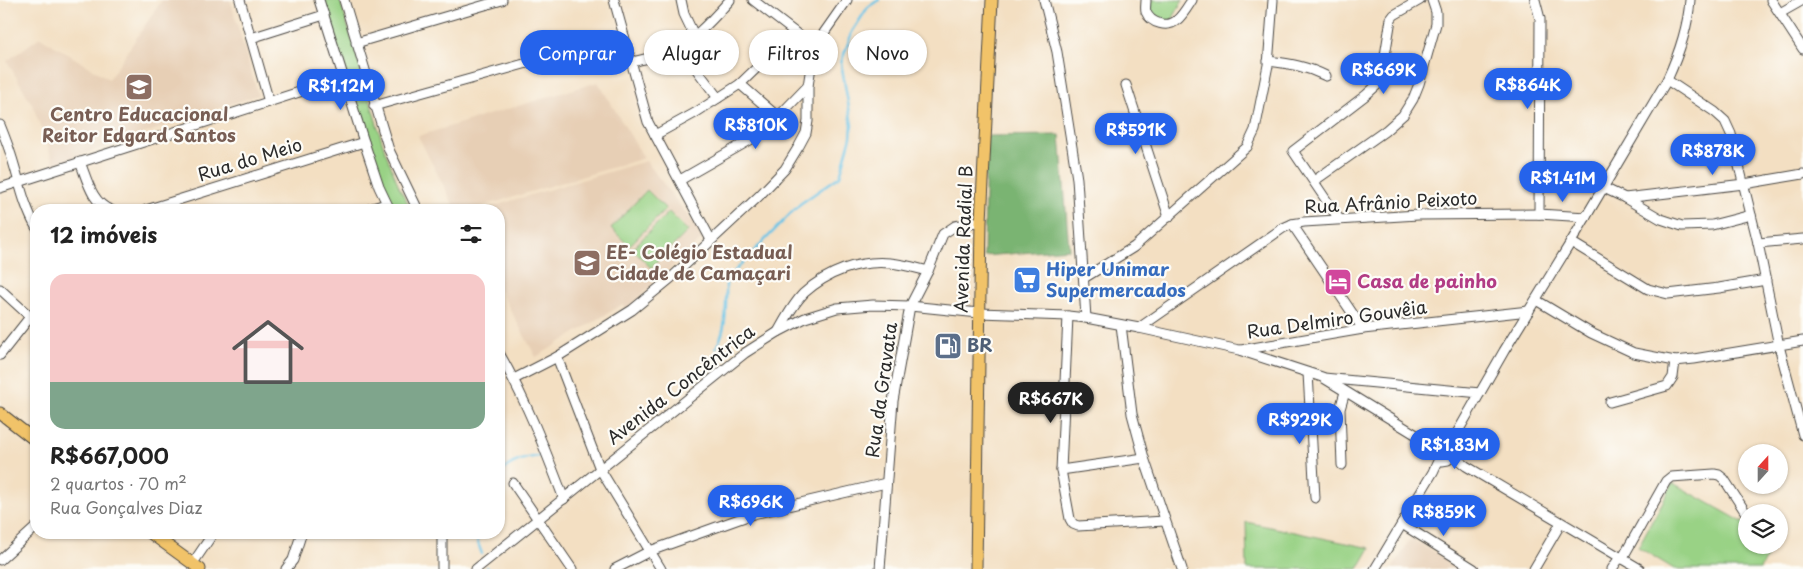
<!DOCTYPE html>
<html lang="pt">
<head>
<meta charset="utf-8">
<style>
  body { margin:0; font-family:"Playpen Sans",sans-serif; background:#f6f6f6; color:#222; height:100vh; display:flex; flex-direction:column; font-size:19px; white-space:nowrap }
  * { box-sizing:border-box; margin:0 }
  p { font-size:16px; color:#767676 }
  .icon { flex:none; width:28px; height:28px; fill:none; stroke:currentColor; stroke-width:2; stroke-linecap:round; stroke-linejoin:round }
  .map { position:relative; flex:1; overflow:hidden }
  .details { position:absolute; left:30px; top:204px; width:475px; height:335px; display:flex; flex-direction:column; background:#fff; border-radius:20px; box-shadow:0 1px 4px #0004 }
  .details>* { flex:none }
  .hud { position:absolute; left:520px; top:30px; width:475px; height:45px; display:flex; gap:10px }
  .needle { width:32px; rotate:21deg }
  .buttons { position:absolute; left:1738px; top:444px; display:grid; gap:10px }
  .buttons a { display:grid; place-items:center; width:50px; height:50px; border-radius:50%; background:#fff; box-shadow:0 1px 4px #0004; font-size:25px }
  .price { position:absolute; translate:-50% -42px; padding:0 11px; border-radius:18px; background:#2563eb; color:#fff; font-size:16px; line-height:32px; filter:drop-shadow(0 1px 2px #0008) }
  .price::after { content:''; position:absolute; left:50%; top:30px; width:15px; height:11px; margin-left:-8px; background:inherit; clip-path:polygon(0 0,100% 0,50% 100%) }
  .price.on { background:#222; color:#fff }
  ul { padding:0; list-style:none }
  li { display:grid; align-content:center; gap:10px; height:265px; padding:0 20px }
  li span { display:grid; place-items:center; height:155px; border-radius:15px; color:#555 }
  li>.icon { margin-inline-start:auto }
  span .icon { width:90px; height:90px; fill:#fffc; stroke-width:1 }
  li b { font-size:21px }
  h2 { display:flex; justify-content:space-between; align-items:center; height:60px; padding:0 20px; font-size:21px }
  .chip { padding:0 18px; border-radius:22px; background:#fff; box-shadow:0 1px 4px #0004; font-size:18px; line-height:45px }
  .chip.on { background:#2563eb; color:#fff }
  .map>svg:first-child { display:block }
</style>
</head>
<body>
<div class="map">
<svg width="1803" height="569" viewBox="0 0 1803 569">
  <rect width="100%" height="100%" fill="#fdfcf7"/>
  <filter id="ink" filterUnits="userSpaceOnUse"><feTurbulence type="fractalNoise" baseFrequency=".02" numOctaves="2"/><feDisplacementMap in="SourceGraphic" scale="10" xChannelSelector="R" yChannelSelector="G"/><feConvolveMatrix kernelMatrix="1 2 1 2 8 2 1 2 1" color-interpolation-filters="sRGB"/></filter>
  <filter id="wash" filterUnits="userSpaceOnUse"><feTurbulence type="fractalNoise" baseFrequency=".0096" numOctaves="4" result="noise"/><feDisplacementMap in="SourceGraphic" scale="20" xChannelSelector="R" yChannelSelector="G"/><feGaussianBlur stdDeviation="1.12" result="paint"/><feColorMatrix in="noise" values="0 0 0 0 0 0 0 0 0 0 0 0 0 0 0 0 0 1.4 0 .05"/><feComposite in="paint" operator="in"/></filter>
  <g filter="url(#wash)">
    <rect width="100%" height="100%" fill="#f3dfc2"/>
    <g fill="#e7cfb5">
      <polygon points="162,0 230,0 258,95 54,164 33,106 7,61 40,37 109,79"/>
      <polygon points="598,82 644,158 470,210 456,210 418,136"/>
      <polygon points="646,161 704,237 625,310 623,304 536,357 499,289 499,210 480,210"/>
      <polygon points="1411,538 1462,569 1392,569"/>
    </g>
    <g fill="#99d285" stroke="#627e58">
      <polygon points="319,0 340,0 385,151 400,189 412,210 390,210"/>
      <polygon points="1147,0 1183,0 1172,20 1162,23 1147,11"/>
      <polygon points="647,190 666,209 629,246 611,228"/>
      <polygon points="669,212 688,231 651,268 632,249"/>
      <polygon points="1673,483 1746,524 1746,545 1773,545 1760,569 1674,569 1638,547"/>
      <polygon points="1246,522 1370,548 1358,569 1247,569"/>
    </g>
    <polygon fill="#7ab472" stroke="#52704e" points="1060,135 1069,249 984,256 986,136"/>
    <g fill="none" stroke-linecap="round" stroke-linejoin="round">
      <g stroke="#69c4e7" stroke-width="2.5">
        <path d="M716,348C728,327 726,304 726,280L800,204L840,176L851,137L852,125L841,63L852,32L868,7L879,0"/>
        <path d="M499,474C510,462 523,458 539,456"/>
        <polyline points="474,532 482,554"/>
        <polyline points="487,567 488,569"/>
      </g>
    </g>
  </g>
  <g filter="url(#ink)">
    <g fill="none" stroke-linecap="round" stroke-linejoin="round">
      <defs>
        <g id="minor">
          <polyline points="240,0 269,102"/>
          <polyline points="319,0 364,142 379,187 390,210"/>
          <polyline points="344,0 389,150 418,210"/>
          <polyline points="614,0 648,122 711,240"/>
          <polyline points="681,0 684,14 694,35"/>
          <polyline points="753,0 814,47"/>
          <polyline points="1044,0 1057,52 1077,179 1086,318"/>
          <path d="M1146,0C1146,4 1145,9 1146,12C1151,24 1168,28 1177,20C1183,15 1188,6 1192,0"/>
          <polyline points="1535,0 1540,19 1539,214"/>
          <polyline points="1771,0 1803,49"/>
          <polyline points="1780,13 1803,0"/>
          <polyline points="251,38 324,15"/>
          <polyline points="356,43 502,0"/>
          <polyline points="679,46 718,98"/>
          <path d="M1268,61C1291,64 1306,66 1326,76"/>
          <path d="M632,62C643,59 656,57 666,53C692,43 712,20 730,0"/>
          <polyline points="1667,80 1715,112 1725,121 1731,134 1758,243 1779,346 1803,435"/>
          <polyline points="740,84 778,117"/>
          <polyline points="1126,85 1169,217"/>
          <polyline points="374,106 624,36"/>
          <path d="M0,125C4,135 8,145 11,155C19,179 23,204 36,227"/>
          <polyline points="655,135 695,113 740,84 794,32"/>
          <path d="M80,162C87,179 92,204 111,210"/>
          <polyline points="680,180 750,140 778,117 808,86"/>
          <polyline points="1314,181 1385,131 1403,115 1413,99 1419,84 1436,24 1436,12 1432,0"/>
          <polyline points="0,188 343,78"/>
          <polyline points="1604,188 1625,198 1661,219 1682,226 1712,225 1751,215"/>
          <polyline points="1625,198 1744,184 1803,174"/>
          <polyline points="146,210 364,142"/>
          <polyline points="366,210 386,204"/>
          <polyline points="1339,219 1293,151 1366,95 1377,85 1382,74 1391,19 1394,15 1420,0"/>
          <polyline points="1292,224 1363,329"/>
          <polyline points="1571,242 1648,289 1668,294 1719,288 1766,280"/>
          <polyline points="1758,243 1803,239"/>
          <polyline points="1084,278 1134,247 1247,147 1255,130 1268,65 1273,0"/>
          <polyline points="0,289 36,322"/>
          <polyline points="1536,300 1591,333 1634,353 1675,361 1694,359 1803,341"/>
          <polyline points="1068,316 1061,470 1070,519 1073,524 1078,526 1165,521"/>
          <polyline points="1121,325 1132,414 1144,458 1182,569"/>
          <polyline points="1139,328 1283,228 1292,224 1304,222 1418,215 1539,214 1586,217"/>
          <path d="M778,332C786,318 793,304 804,293C827,272 859,260 890,263C903,264 916,268 928,271"/>
          <polyline points="1241,350 1363,329 1529,311"/>
          <path d="M499,353C526,400 545,449 564,499"/>
          <polyline points="0,355 30,317"/>
          <polyline points="557,357 600,469 661,569"/>
          <polyline points="1308,373 1315,498"/>
          <polyline points="1324,378 1480,393"/>
          <polyline points="514,379 557,357 632,310 671,278 759,196 785,169 799,146 806,133 808,121 808,86 814,47 847,0"/>
          <polyline points="1610,402 1667,386 1673,377 1675,361"/>
          <path d="M1449,447L1504,351L1571,242L1667,80C1679,54 1688,28 1690,0"/>
          <polyline points="1452,455 1466,466 1640,569"/>
          <polyline points="1342,465 1340,409 1345,392"/>
          <polyline points="1061,470 1144,458"/>
          <polyline points="513,483 572,569"/>
          <polyline points="1402,524 1474,569"/>
          <polyline points="442,532 442,569"/>
          <polyline points="1622,559 1666,481 1671,477 1714,474 1719,475 1724,479 1746,513"/>
          <polyline points="0,560 36,527"/>
          <polyline points="193,563 214,532"/>
          <polyline points="286,569 293,560 302,532"/>
          <polyline points="476,569 745,353 778,332 805,318 837,308 873,305 910,306 979,313 1068,316 1086,318 1139,328 1239,350 1322,377 1423,439 1440,447 1446,446 1449,447 1452,455 1448,460 1442,461 1439,459 1436,451 1440,447"/>
          <polyline points="615,569 650,551 753,514 886,483"/>
          <polyline points="880,569 893,401 910,306 928,271 943,234 955,226 981,221"/>
          <polyline points="1375,569 1433,472 1439,459"/>
          <polyline points="1534,569 1561,523"/>
          <polyline points="1612,569 1620,557"/>
        </g>
        <g id="major">
          <polyline points="0,413 36,441"/>
          <polyline points="149,532 200,569"/>
          <polyline points="976,569 981,221 992,0"/>
        </g>
      </defs>
      <use href="#minor" stroke="#494642" stroke-width="11"/>
      <use href="#major" stroke="#494642" stroke-width="13"/>
      <use href="#minor" stroke="#fff" stroke-width="9"/>
      <use href="#major" stroke="#f1c369" stroke-width="11"/>
    </g>
  </g>
  <defs>
    <symbol id="school-square" viewBox="-11 -11 22 22"><rect x="-9" y="-9" width="18" height="18" rx="4" fill="#8d6e63" stroke="#fdfcf7"/><path d="M0-5L7-2L0 1L-7-2ZM-4 1L0 2.5L4 1V4Q0 6-4 4Z" fill="#fff"/></symbol>
    <symbol id="supermarket-square" viewBox="-11 -11 22 22"><rect x="-9" y="-9" width="18" height="18" rx="4" fill="#3f7fe0" stroke="#fdfcf7"/><path d="M-6-5.5h2.5l.6 2H6L4.5 2H-2.5L-4.4-4H-6ZM-1.5 3.2a1.3 1.3 0 1 0 .1 0ZM3 3.2a1.3 1.3 0 1 0 .1 0Z" fill="#fff"/></symbol>
    <symbol id="hotel-square" viewBox="-11 -11 22 22"><rect x="-9" y="-9" width="18" height="18" rx="4" fill="#d1479c" stroke="#fdfcf7"/><path d="M-6-4.5h1.5V1H6V5H4.5V3h-9V5H-6ZM-4 0a1.8 1.8 0 1 1 3.6 0ZM.5 0V-2.5h3Q6-2.5 6 0Z" fill="#fff"/></symbol>
    <symbol id="fuel-square" viewBox="-11 -11 22 22"><rect x="-9" y="-9" width="18" height="18" rx="4" fill="#5c6f8a" stroke="#fdfcf7"/><path d="M-5.5-6h7V0h2V4h1.3V-2.5L3-4.5l.8-.8L6-3V5H2.5V1h-1V6h-7ZM-4.2-4.7v3.2H.2V-4.7Z" fill="#fff"/></symbol>
  </defs>
  <g fill-rule="evenodd">
    <use href="#school-square" x="123" y="71" width="32" height="32"/>
    <use href="#school-square" x="571" y="247" width="32" height="32"/>
    <use href="#supermarket-square" x="1011" y="264" width="32" height="32"/>
    <use href="#hotel-square" x="1322" y="266" width="32" height="32"/>
    <use href="#fuel-square" x="932" y="330" width="32" height="32"/>
  </g>
  <g text-anchor="middle" stroke-width="4.5" stroke-linejoin="round" paint-order="stroke">
    <g font-size="18" font-weight="bold" fill="#785e54" stroke="#fdfcf7">
      <text x="139" y="121">Centro Educacional<tspan x="139" dy="21">Reitor Edgard Santos</tspan></text>
      <text x="606" y="259" text-anchor="start">EE- Colégio Estadual<tspan x="606" dy="21">Cidade de Camaçari</tspan></text>
    </g>
    <g font-size="18" fill="#2b2b2b" stroke="#fdfcf7">
      <text transform="translate(250 160) rotate(-17)" y="6">Rua do Meio</text>
      <text transform="translate(1391 203) rotate(-3)" y="6">Rua Afrânio Peixoto</text>
      <text transform="translate(964 239) rotate(-88)" y="6">Avenida Radial B</text>
      <text transform="translate(1337 320) rotate(-8)" y="6">Rua Delmiro Gouvêia</text>
      <text transform="translate(681 385) rotate(-38)" y="6">Avenida Concêntrica</text>
      <text transform="translate(882 390) rotate(-82)" y="6">Rua da Gravata</text>
    </g>
    <g font-size="18" font-weight="bold" fill="#366cbe" stroke="#fdfcf7" text-anchor="start">
      <text x="1046" y="276">Hiper Unimar<tspan x="1046" dy="21">Supermercados</tspan></text>
    </g>
    <g font-size="18" font-weight="bold" fill="#b23c85" stroke="#fdfcf7" text-anchor="start">
      <text x="1357" y="288">Casa de painho</text>
    </g>
    <g font-size="18" font-weight="bold" fill="#4e5e75" stroke="#fdfcf7" text-anchor="start">
      <text x="967" y="352">BR</text>
    </g>
  </g>
</svg>
<div class="buttons">
<a><svg class="needle" viewBox="-14 -14 28 28"><path d="M0-13l5 13h-10z" fill="#e53935"/><path d="M0 13l5-13h-10z" fill="#767676"/></svg></a>
<a><svg class="icon" aria-label="layers" viewBox="0 0 24 24"><path d="M12 4l9 5-9 5-9-5zM3 14l9 5 9-5"/></svg></a>
</div>
<b class="price" style="left:1384px;top:95px">R$669K</b>
<b class="price" style="left:1528px;top:110px">R$864K</b>
<b class="price" style="left:341px;top:111px">R$1.12M</b>
<b class="price" style="left:756px;top:150px">R$810K</b>
<b class="price" style="left:1136px;top:155px">R$591K</b>
<b class="price" style="left:1713px;top:176px">R$878K</b>
<b class="price" style="left:1563px;top:203px">R$1.41M</b>
<b class="price on" style="left:1051px;top:424px">R$667K</b>
<b class="price" style="left:1300px;top:445px">R$929K</b>
<b class="price" style="left:1455px;top:470px">R$1.83M</b>
<b class="price" style="left:751px;top:527px">R$696K</b>
<b class="price" style="left:1444px;top:537px">R$859K</b>
<div class="hud">
<a class="chip on">Comprar</a>
<a class="chip">Alugar</a>
<a class="chip">Filtros</a>
<a class="chip">Novo</a>
</div>
<section class="details">
<h2>12 imóveis<svg class="icon" aria-label="filters" viewBox="0 0 24 24"><path d="M4 7h16M4 17h16"/><circle cx="9" cy="7" r="2"/><circle cx="15" cy="17" r="2"/></svg></h2>
<ul>
<li><span style="background:linear-gradient(#f6c9c9 70%,#7fa58c 0)"><svg class="icon" aria-label="home" viewBox="0 0 24 24"><path d="M3 11l9-7 9 7M6 9v11h12V9"/></svg></span><div><b>R$667,000</b><p>2 quartos · 70 m²</p><p>Rua Gonçalves Diaz</p></div></li>
</ul>
</section>
</div>
</body>
</html>
